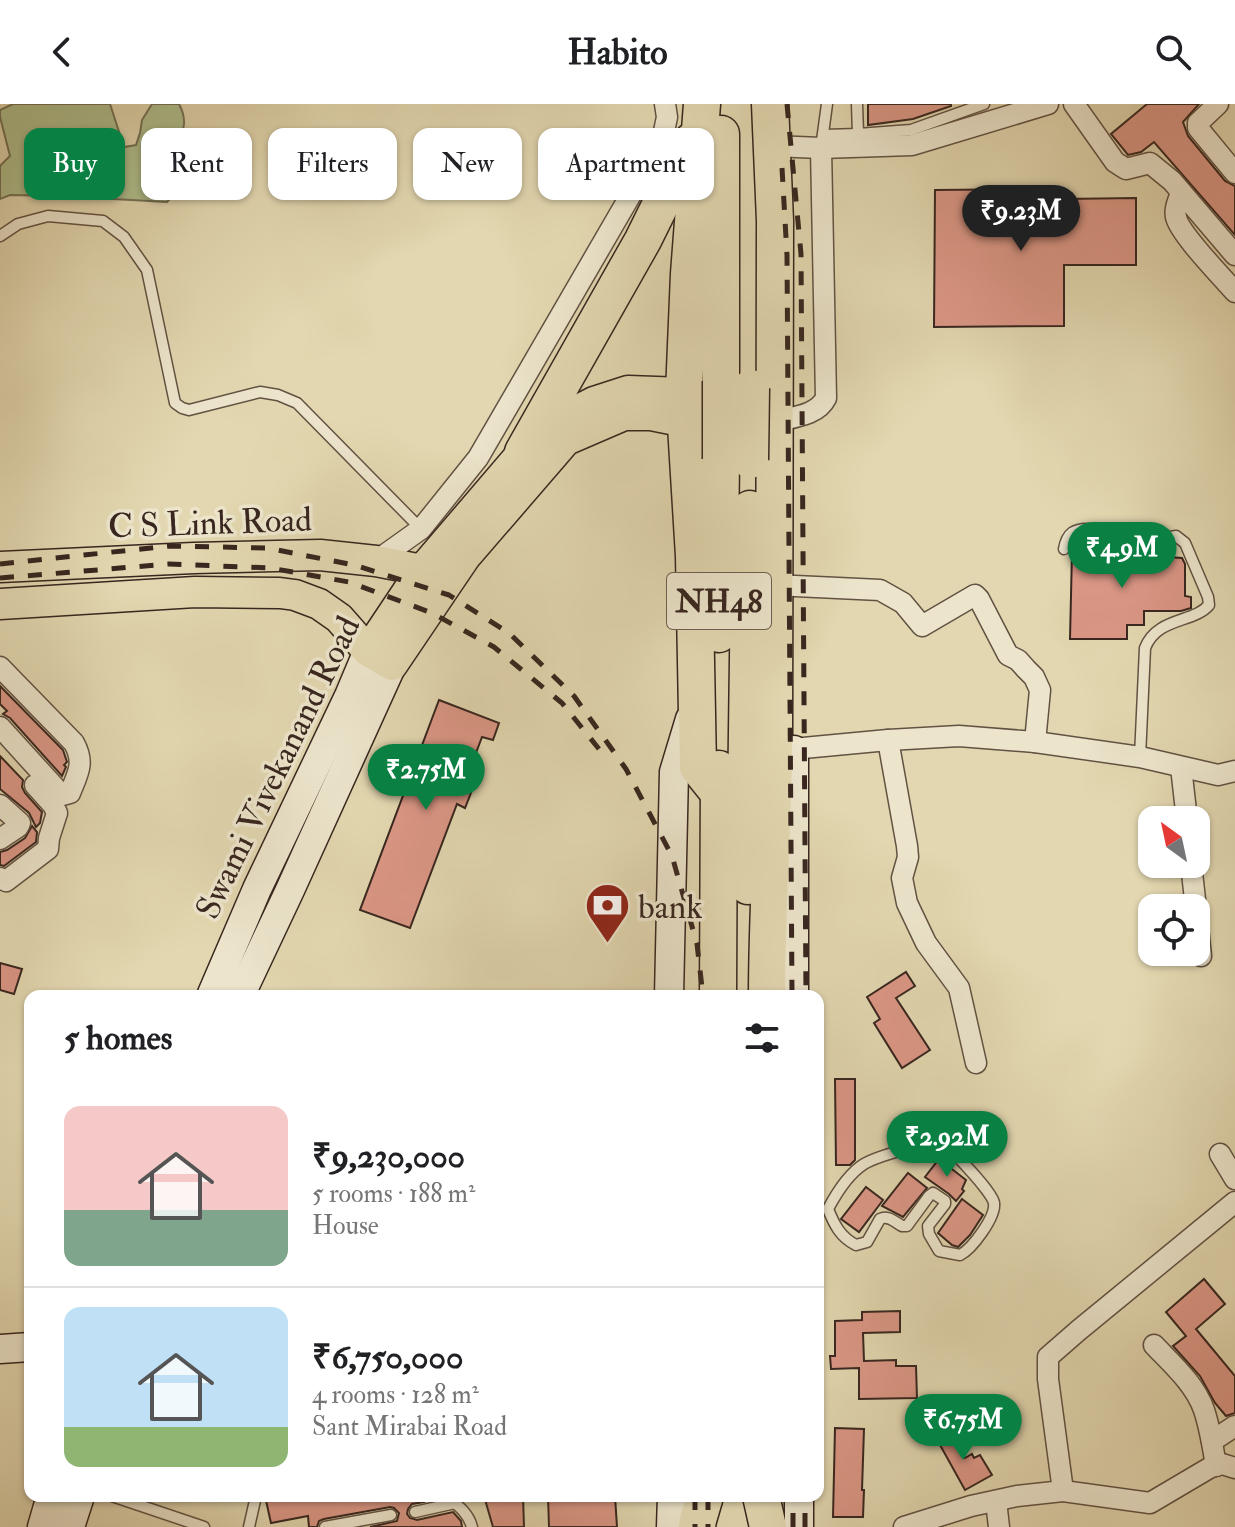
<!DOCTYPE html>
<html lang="en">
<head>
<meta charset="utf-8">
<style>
  body { margin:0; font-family:"IM FELL Double Pica",serif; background:#f2f2f2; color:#202124; height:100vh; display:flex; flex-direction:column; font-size:30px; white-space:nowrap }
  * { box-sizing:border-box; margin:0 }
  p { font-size:26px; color:#757577 }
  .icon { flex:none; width:44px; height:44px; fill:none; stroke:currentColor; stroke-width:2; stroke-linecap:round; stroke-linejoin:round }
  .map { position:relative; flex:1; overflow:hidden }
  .side { position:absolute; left:24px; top:886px; width:800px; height:512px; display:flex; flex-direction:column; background:#fff; border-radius:16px; box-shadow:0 2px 6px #0004 }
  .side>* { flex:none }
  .guide { position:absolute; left:24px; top:24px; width:800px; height:72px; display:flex; gap:16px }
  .needle { width:52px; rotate:327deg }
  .fabs { position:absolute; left:1138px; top:702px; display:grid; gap:16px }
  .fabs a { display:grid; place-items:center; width:72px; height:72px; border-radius:16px; background:#fff; box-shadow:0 2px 6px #0004; font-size:40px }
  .price { position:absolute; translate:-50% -68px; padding:0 18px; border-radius:28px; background:#0b8043; color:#fff; font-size:26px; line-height:52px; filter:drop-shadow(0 2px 4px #0008) }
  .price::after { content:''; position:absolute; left:50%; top:48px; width:24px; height:18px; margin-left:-12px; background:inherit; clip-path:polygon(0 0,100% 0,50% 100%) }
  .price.on { background:#222; color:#fff }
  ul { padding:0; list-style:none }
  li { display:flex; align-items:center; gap:24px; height:200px; padding:0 40px }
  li+li { border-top:2px solid #e0e0e0 }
  li span { display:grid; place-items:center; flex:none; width:224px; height:160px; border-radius:16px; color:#555 }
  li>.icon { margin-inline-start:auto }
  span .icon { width:96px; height:96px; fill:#fffc; stroke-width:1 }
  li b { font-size:34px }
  h2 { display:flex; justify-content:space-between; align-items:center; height:96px; padding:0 40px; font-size:34px }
  .chip { padding:0 28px; border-radius:16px; background:#fff; box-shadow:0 2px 6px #0004; font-size:28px; line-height:72px }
  .chip.on { background:#0b8043; color:#fff }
  header { display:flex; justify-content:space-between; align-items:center; height:104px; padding:0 40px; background:#fff; font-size:36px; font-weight:700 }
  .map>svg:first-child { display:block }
</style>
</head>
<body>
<header><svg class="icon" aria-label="back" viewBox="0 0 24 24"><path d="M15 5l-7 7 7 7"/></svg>Habito<svg class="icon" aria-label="search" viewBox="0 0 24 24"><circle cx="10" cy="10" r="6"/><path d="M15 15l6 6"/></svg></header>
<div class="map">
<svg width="1235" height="1423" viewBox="0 0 1235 1423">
  <rect width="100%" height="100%" fill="#e2d7b0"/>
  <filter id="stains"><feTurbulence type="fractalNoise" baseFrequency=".0025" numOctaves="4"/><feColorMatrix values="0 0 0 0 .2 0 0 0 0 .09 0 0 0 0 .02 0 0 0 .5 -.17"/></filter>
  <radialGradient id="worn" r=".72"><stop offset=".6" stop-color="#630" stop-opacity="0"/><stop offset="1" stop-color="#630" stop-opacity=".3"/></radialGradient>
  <path fill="#afbf8e" stroke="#747256" stroke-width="2" d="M13,0H110L124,43L136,41L140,29L142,16L152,0H179C192,24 176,34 174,56C173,66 175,78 175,89L167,98L59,92L10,91L0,95V62L10,52L0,13V6Z"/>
  <g fill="#db9786" stroke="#38261f" stroke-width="2">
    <polygon points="868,0 951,0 951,2 913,15 868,21"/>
    <polygon points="1147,0 1199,0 1183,18 1188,32 1225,77 1235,82 1235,131 1154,38 1141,48 1128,51 1111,30"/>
    <polygon points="1063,85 1063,95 1136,94 1136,161 1064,161 1064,222 934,223 935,86"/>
    <polygon points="1074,439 1086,440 1086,446 1117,446 1135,449 1167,446 1167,453 1182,454 1185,460 1185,492 1191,493 1191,504 1181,507 1144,507 1144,521 1127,521 1127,535 1070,535 1072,448"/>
    <polygon points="0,582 63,646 67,658 64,661 66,663 62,672 10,614 3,610 7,607 0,600"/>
    <polygon points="439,596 499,619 493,636 482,633 465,678 474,681 465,704 457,700 410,824 360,806"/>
    <polygon points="0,652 23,676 22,683 25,689 42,708 40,719 36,723 29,709 0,685"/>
    <polygon points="32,722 37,728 36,738 4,762 0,761 0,748 7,746 25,734"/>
    <polygon points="0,859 22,865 14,890 0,886"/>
    <polygon points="906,868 915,882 896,894 930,946 902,964 874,919 880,915 867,893"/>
    <polygon points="835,975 855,975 855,1056 850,1061 836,1061"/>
    <polygon points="939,1055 966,1076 962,1085 964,1087 956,1097 949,1090 925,1073"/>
    <polygon points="908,1069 927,1084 903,1113 882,1102"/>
    <polygon points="866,1083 883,1096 859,1128 841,1115"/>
    <polygon points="962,1095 983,1111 970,1131 958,1143 952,1141 938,1129"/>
    <polygon points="1204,1175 1225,1200 1196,1225 1235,1272 1235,1309 1226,1312 1215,1299 1200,1272 1173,1242 1186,1232 1166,1208"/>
    <polygon points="900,1207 900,1228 863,1229 864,1257 896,1256 896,1262 916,1262 917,1294 859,1295 859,1264 831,1265 830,1252 835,1252 835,1217 862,1216 862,1208"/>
    <polygon points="835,1324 864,1325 862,1386 864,1386 863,1413 833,1413"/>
    <polygon points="949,1325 965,1354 972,1350 974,1354 980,1351 992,1371 965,1386 935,1332"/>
    <polygon points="265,1392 422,1392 424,1398 412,1400 408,1405 407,1410 410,1414 417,1416 453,1408 461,1417 462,1423 370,1423 397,1417 399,1409 394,1404 390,1403 324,1415 319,1417 317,1423 309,1423 308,1412 271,1419"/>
    <polygon points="484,1392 523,1392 524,1423 493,1423"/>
    <polygon points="548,1392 615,1392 617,1423 549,1423"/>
  </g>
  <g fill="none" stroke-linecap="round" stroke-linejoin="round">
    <defs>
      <g id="lane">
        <polyline points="857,0 858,30 911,26 984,0"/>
        <polyline points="824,31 858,30"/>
        <polyline points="821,44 827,0"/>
        <polyline points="0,132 18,120 48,112 103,117 124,133 147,166 175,299 182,304 189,306 260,288 278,291 297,299 421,425"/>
        <path d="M1064,445C1067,429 1074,424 1091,425C1111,437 1128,444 1151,439C1160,437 1167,433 1176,432L1185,439L1208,493L1209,501C1194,519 1157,513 1145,544L1140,653"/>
        <path d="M932,1038C934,1038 936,1037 938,1038C949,1041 992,1088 994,1099C996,1113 972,1145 960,1151L939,1147L929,1130L928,1122L945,1100V1097L933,1089L929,1092L907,1122H902C895,1118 888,1111 880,1115L867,1138L856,1141C840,1133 834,1120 828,1105C837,1088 848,1070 864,1060C881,1050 912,1044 932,1038Z"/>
        <polyline points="112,1392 204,1423"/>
        <path d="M446,1392C457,1401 468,1408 472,1423"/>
        <polyline points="415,1408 455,1399"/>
        <polyline points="249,1423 256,1392"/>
        <polyline points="325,1423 391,1411"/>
      </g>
      <g id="street">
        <polyline points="1074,0 1115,58 1126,65 1150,59 1172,77 1235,151"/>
        <polyline points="1218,0 1198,19 1198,24 1235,69"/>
        <polyline points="773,42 821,44 912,41 1048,0"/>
        <path d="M1181,88C1179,96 1174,104 1176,113C1179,129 1222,173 1235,188"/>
        <path d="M774,318C792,313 817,312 826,294L821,44"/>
        <polyline points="376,457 421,425 478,354 662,37 667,13 665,0"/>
        <polyline points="774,481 880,486 903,499 922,522 975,491 979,495 1008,551 1018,556 1026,565 1034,573 1040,586 1035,638"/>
        <path d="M0,563L74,639C85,659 78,669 70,689L63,691L60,689L0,623"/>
        <polyline points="888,636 907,742 908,753 902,774 907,799 926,839 959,884 976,959"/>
        <polyline points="782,646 888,636 959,632 1035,638 1140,653 1218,671 1235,667"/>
        <polyline points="1181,663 1187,716"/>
        <polyline points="0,701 20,719 18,723 0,735"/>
        <polyline points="1191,760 1196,804"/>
        <polyline points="0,774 6,777 48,745 49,734 57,709 53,701 35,681"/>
        <polyline points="1196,805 1201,852"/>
        <polyline points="1220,1050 1235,1075"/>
        <path d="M1154,1241C1172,1260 1195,1280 1204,1306C1210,1324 1213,1343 1216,1362"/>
        <polyline points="1212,1337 1235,1322"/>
        <polyline points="1063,1387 1048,1275 1048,1253 1079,1226 1235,1098"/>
        <polyline points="996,1397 999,1423"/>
        <polyline points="904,1423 971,1402 1017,1392 1063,1387 1150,1399 1211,1363 1222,1360 1235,1364"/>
      </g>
      <g id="secondary">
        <polyline points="794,646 794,892"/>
        <polyline points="211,892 257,785 349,592 368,547"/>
        <polyline points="240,892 290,786 392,561"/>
        <polyline points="669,892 674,668 690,615"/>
        <polyline points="0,1245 30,1243"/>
        <polyline points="799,1392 799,1423"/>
        <polyline points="42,1423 51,1392"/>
        <polyline points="70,1423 80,1392"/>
        <polyline points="671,1423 672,1392"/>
      </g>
      <g id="primary">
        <polyline points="0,463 194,454 320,451 376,457 422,466"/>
        <polyline points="0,500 195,488 280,489 295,491 319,500 339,514 368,547 392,561 465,453 566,336 624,311 651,311 686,318 708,318"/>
        <polyline points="368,547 422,466 523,348 557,317 594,298 628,287 684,289 706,293"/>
      </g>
      <g id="highway">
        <polyline points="702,0 689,170 684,289 694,452 698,663 718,688"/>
        <polyline points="721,30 721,277"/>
        <polyline points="523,348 643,136 692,37"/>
        <polyline points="719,530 721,355"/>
        <polyline points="748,782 746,703 750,405"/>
        <polyline points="718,892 719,665"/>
        <path d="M767,892C767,810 773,728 774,646L775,117L770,0"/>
        <polyline points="761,1392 768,1423"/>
        <polyline points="697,1423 698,1416 705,1392"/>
      </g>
    </defs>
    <use href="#lane" stroke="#625243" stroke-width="13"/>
    <use href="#street" stroke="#625243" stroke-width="23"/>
    <use href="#secondary" stroke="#38261f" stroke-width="31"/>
    <use href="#primary" stroke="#38261f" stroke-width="33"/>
    <use href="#highway" stroke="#38261f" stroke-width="39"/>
    <use href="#lane" stroke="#ece5cc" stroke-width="10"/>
    <use href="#street" stroke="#ece5cc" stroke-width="20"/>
    <use href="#secondary" stroke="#ece5cc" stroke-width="28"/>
    <use href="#primary" stroke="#e2d7b0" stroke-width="30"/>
    <use href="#highway" stroke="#e2d7b0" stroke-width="36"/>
    <g stroke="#38261f" stroke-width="5" stroke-dasharray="14 14" stroke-linecap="butt">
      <polyline points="787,0 801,150 806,892"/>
      <polyline points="782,64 787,151 792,892"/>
      <polyline points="0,460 169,442 267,444 354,461 449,491 509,529 574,592 626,665 672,752 697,840 703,892"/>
      <polyline points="0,474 169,460 270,464 349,478 432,509 494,543 562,599 599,645"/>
      <polyline points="695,1392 695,1423"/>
      <polyline points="708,1392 708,1423"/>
      <polyline points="793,1423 793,1392"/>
      <polyline points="805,1423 805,1392"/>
    </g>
    <defs>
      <g id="highway-bridge">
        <polyline points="721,355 721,277"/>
        <polyline points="750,356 751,284"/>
      </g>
    </defs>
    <use href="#highway-bridge" stroke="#38261f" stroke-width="39" stroke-linecap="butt"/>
    <use href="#highway-bridge" stroke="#e2d7b0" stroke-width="36"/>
  </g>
  <defs>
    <symbol id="bank-pin" viewBox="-11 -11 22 30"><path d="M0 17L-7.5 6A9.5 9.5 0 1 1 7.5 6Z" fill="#8f2418" stroke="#ece5cc"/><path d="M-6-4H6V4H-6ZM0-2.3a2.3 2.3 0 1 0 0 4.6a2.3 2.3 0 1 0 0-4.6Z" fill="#fff"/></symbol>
  </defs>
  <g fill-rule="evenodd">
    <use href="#bank-pin" x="582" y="776" width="51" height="69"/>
  </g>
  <g text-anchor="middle" stroke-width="7" stroke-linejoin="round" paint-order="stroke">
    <rect fill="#ece5cc" stroke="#6e5f53" stroke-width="2" x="667" y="469" width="104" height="56" rx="6"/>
    <g font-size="32" font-weight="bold" fill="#38261f">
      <text x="719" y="508">NH48</text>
    </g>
    <g font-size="34" fill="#38261f" stroke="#ece5cc">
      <text transform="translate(210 418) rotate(-2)" y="12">C S Link Road</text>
      <text transform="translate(277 663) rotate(-64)" y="12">Swami Vivekanand Road</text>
    </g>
    <g font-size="34" fill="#38261f" stroke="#ece5cc" text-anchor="start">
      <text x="638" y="814">bank</text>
    </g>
  </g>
  <rect width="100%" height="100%" filter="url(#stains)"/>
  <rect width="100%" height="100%" fill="url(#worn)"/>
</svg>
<div class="fabs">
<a><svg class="needle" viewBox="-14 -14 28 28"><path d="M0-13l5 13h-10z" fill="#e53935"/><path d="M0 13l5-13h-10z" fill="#757577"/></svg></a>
<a><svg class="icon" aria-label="locate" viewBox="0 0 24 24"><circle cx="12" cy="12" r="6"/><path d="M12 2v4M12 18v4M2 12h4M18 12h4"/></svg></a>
</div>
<b class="price on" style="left:1021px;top:149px">₹9.23M</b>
<b class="price" style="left:1122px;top:486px">₹4.9M</b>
<b class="price" style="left:426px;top:708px">₹2.75M</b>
<b class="price" style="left:947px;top:1075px">₹2.92M</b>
<b class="price" style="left:963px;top:1358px">₹6.75M</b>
<div class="guide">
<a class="chip on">Buy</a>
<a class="chip">Rent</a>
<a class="chip">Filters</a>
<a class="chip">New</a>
<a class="chip">Apartment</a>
</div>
<section class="side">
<h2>5 homes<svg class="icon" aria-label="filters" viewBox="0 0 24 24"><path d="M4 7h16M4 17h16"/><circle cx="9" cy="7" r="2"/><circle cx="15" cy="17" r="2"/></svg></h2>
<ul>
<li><span style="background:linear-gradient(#f6c9c9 65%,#7fa58c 0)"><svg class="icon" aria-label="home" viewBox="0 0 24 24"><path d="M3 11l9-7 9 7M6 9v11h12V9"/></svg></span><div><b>₹9,230,000</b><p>5 rooms · 188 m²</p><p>House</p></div></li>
<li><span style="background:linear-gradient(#bfe0f5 75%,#8fb573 0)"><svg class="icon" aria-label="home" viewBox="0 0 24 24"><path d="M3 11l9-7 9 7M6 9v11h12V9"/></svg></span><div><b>₹6,750,000</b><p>4 rooms · 128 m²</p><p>Sant Mirabai Road</p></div></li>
</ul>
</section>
</div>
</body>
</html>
